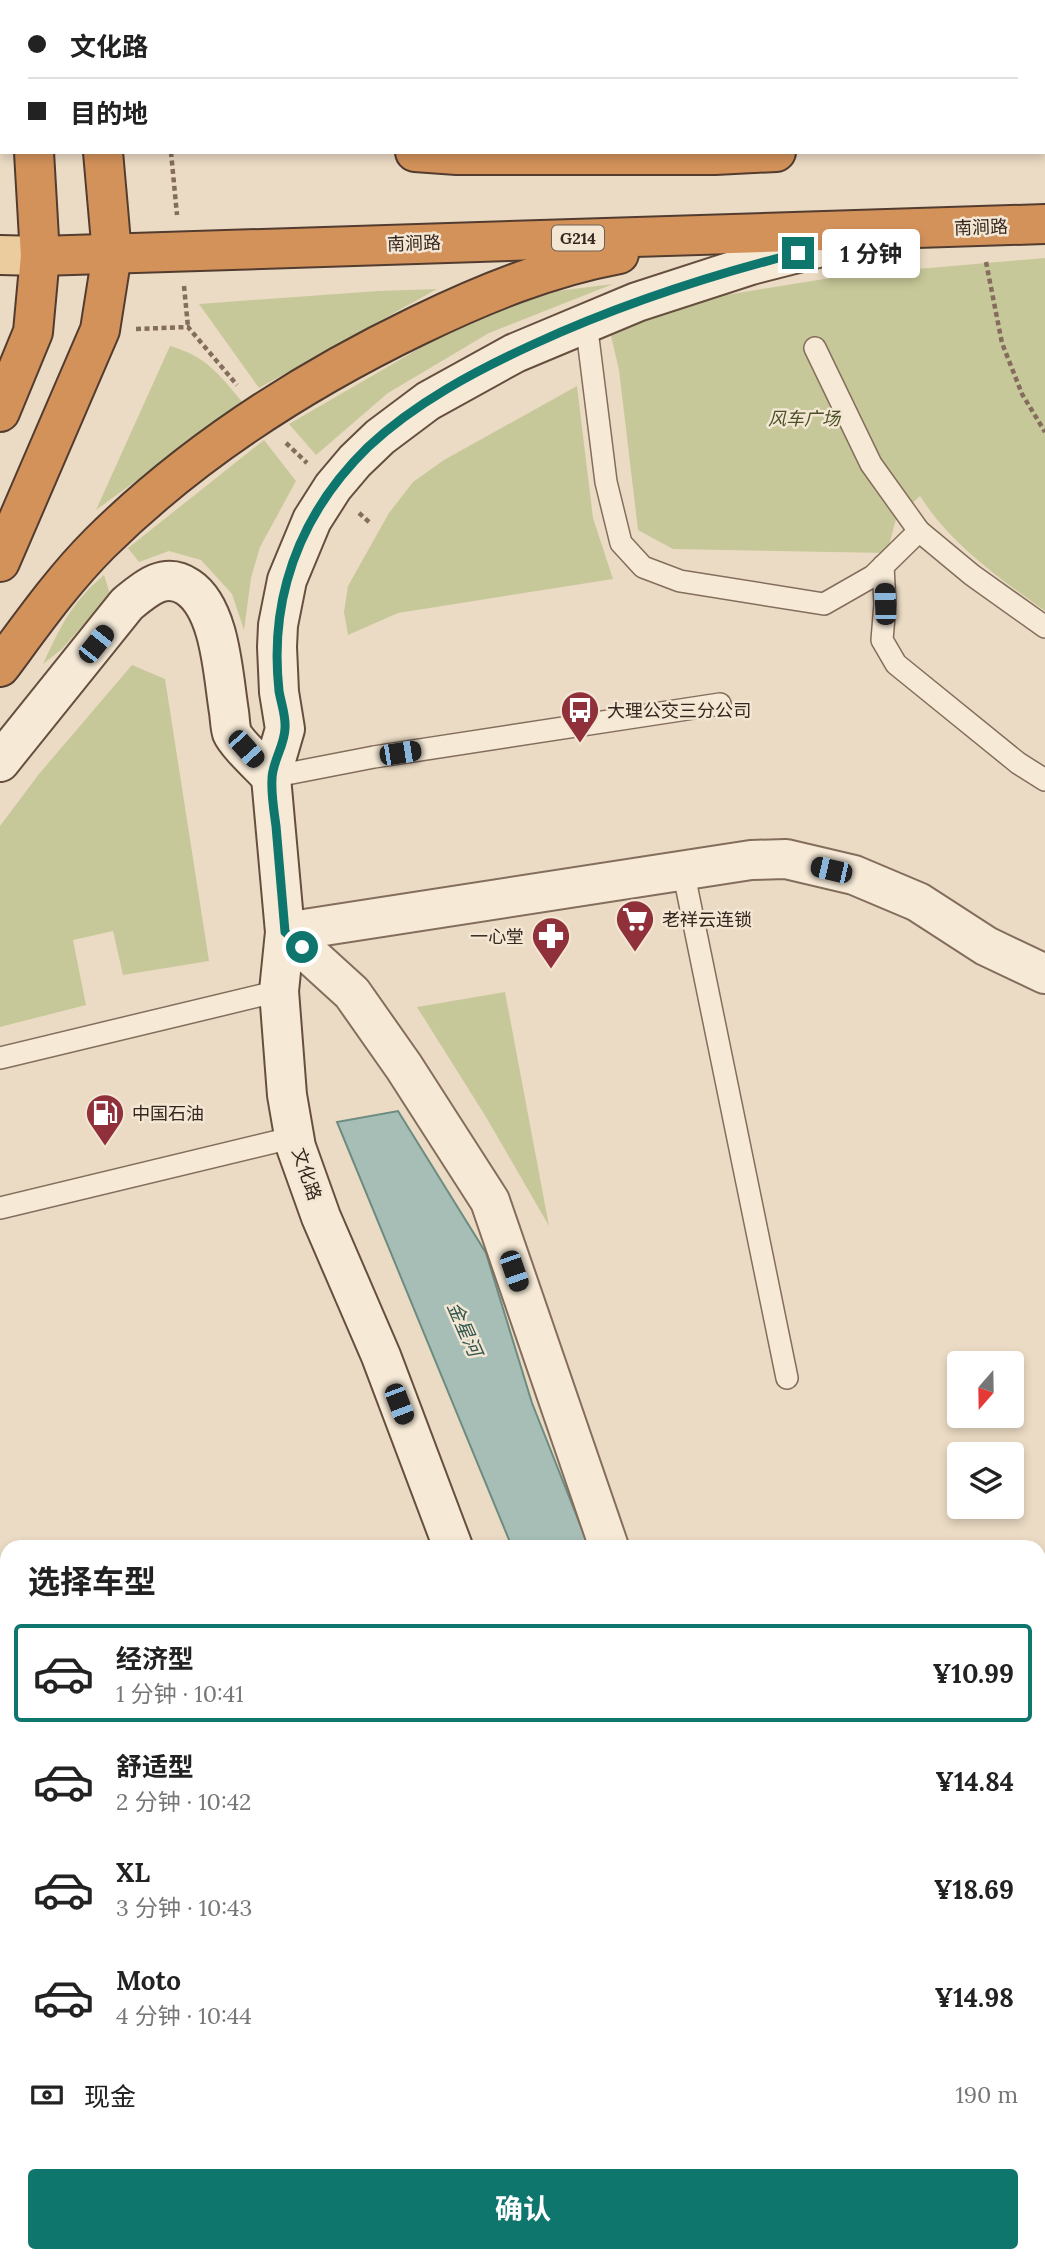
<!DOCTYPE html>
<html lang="zh">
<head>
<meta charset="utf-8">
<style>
  :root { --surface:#fff; --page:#f6f6f6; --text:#222; --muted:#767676; --line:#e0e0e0; --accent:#0f766e }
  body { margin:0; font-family:Lora,"Noto Sans SC",serif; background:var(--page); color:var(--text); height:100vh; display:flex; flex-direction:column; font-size:26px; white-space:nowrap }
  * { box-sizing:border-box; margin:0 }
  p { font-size:23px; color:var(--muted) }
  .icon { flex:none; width:38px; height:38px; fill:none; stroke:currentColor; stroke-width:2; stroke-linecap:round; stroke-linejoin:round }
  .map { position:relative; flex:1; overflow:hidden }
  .panel { position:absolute; left:0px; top:1540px; width:1046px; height:723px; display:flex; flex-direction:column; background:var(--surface); border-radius:21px 21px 0 0; box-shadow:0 4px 10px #0003 }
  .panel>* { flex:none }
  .hud { position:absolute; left:0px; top:0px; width:1046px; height:154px; box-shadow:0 4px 10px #0003; display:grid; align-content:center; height:154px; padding:0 28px; background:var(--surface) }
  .needle { width:46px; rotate:200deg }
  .tools { position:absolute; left:947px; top:1351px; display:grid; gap:14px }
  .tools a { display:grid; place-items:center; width:77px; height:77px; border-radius:7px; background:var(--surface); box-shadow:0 4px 10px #0003; font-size:35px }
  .end { position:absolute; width:32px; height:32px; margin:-16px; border:9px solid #0f766e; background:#fff; box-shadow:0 0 0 4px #fff }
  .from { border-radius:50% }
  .bubble { position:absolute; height:49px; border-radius:7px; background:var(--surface); box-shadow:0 4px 10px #0003; font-size:23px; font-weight:700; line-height:49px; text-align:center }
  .car { position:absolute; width:21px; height:42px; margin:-21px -10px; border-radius:9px; box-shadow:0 0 5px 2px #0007; background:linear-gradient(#222 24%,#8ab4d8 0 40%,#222 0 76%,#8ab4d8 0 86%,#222 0) }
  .hud b { display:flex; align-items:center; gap:24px; height:66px; font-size:26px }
  .hud b+b { border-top:2px solid var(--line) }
  .hud i { width:18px; height:18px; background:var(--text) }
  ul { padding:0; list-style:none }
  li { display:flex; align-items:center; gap:21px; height:98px; margin:0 14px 10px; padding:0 14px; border:4px solid transparent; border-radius:7px }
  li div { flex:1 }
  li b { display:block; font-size:26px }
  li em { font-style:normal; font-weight:700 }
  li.active { border-color:var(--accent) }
  li>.icon { width:63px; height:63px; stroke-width:1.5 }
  h2 { padding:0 28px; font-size:32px; line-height:84px }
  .pay { display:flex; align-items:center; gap:18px; height:77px; padding:0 28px; font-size:26px }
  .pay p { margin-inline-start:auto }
  .button { display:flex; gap:14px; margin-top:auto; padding:14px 28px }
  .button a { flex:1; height:80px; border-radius:7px; background:var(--accent); color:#fff; font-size:28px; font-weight:700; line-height:80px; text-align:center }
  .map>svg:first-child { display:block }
  .green { fill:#c7c899 }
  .water { fill:#a6beb5; stroke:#6d8c81; stroke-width:2 }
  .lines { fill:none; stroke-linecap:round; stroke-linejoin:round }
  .lane-casing { stroke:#846d5c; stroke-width:24 }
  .street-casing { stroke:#846d5c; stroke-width:42 }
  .secondary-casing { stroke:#664f3f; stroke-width:42 }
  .primary-casing { stroke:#523c30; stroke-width:42 }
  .highway-casing { stroke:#523c30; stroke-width:42 }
  .path { stroke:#846d5c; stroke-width:4.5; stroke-dasharray:5 3.5; stroke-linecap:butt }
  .lane { stroke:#f6ead7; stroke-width:21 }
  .street { stroke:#f6ead7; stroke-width:38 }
  .secondary { stroke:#f6ead7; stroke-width:38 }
  .primary { stroke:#ebcc9f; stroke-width:38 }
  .highway { stroke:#d4925b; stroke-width:38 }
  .route { stroke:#0f766e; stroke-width:9 }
  .labels { text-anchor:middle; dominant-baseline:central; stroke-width:5; stroke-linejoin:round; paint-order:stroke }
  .shield { fill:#f3e6d3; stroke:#6e6055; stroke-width:2 }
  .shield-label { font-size:16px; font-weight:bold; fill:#35271f }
  .street-label { font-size:18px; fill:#35271f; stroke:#f3e6d3 }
  .park-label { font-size:18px; font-style:italic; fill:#4a5027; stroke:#f3e6d3 }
  .poi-label { font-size:18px; fill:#35271f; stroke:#f3e6d3; text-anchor:start }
  .water-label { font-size:19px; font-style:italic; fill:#2f544e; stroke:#f3e6d3 }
</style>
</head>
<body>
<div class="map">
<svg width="1045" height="2262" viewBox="0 0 1045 2262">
  <rect width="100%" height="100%" fill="#ebdbc4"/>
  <g class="green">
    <path d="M1045,258V611C999,578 951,545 920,496L896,519L887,553L673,549L638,530L619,370L611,336L617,327L695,300L849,275Z"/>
    <path d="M613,284L489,333L388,393L316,455L289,424L446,333L533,294Z"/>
    <path d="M437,289L259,388L199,304L378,291Z"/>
    <path d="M170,346C206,356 220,375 243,403L96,510Z"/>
    <path d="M577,386L593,518L613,579L398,613L348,635L344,612L348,586L389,513L413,482L444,460Z"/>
    <path d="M264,440L296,481L260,547L251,578L244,630L232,594L201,560L169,551L139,562L128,548Z"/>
    <path d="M104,575L110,594L62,649L43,664C61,626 71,603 104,575Z"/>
    <path d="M132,665L165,679L209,961L123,975L113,931L73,940L86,1005L0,1027V826L39,774Z"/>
    <path d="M505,992L549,1226L486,1117L417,1007Z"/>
  </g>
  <path class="water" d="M398,1111L486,1253L532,1403L589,1547H512L337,1122Z"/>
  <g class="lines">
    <g class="lane-casing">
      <g id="lane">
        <path d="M586,322L606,482L621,543L643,567L680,581L824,604L873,576L919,531L972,575L1045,627"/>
        <path d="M815,348L871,464L919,531"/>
        <path d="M883,566L885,604L882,640L896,664L1018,763L1045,780"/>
        <path d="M271,777L374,757L720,704"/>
        <path d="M683,870L787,1378"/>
        <path d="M0,1058L279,991"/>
        <path d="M0,1208L295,1137"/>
        <path d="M0,1579H7"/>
      </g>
    </g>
    <g class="street-casing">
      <g id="street">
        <path d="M285,932L751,860L786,859L854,875L918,902L986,946L1045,974"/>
        <path d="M285,932L352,993L404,1067L490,1201L609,1547"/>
        <path d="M857,2256L859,2262"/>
      </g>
    </g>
    <g class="secondary-casing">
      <g id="secondary">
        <path d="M0,762L127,604C145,589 165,571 188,587C221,609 223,676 229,712C230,719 230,727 232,733C236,743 263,768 271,777"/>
        <path d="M453,1547L381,1356L321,1217L296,1147L287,1095L279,991L285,932L271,777L285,729L279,692L277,647L278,625L287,580L312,520L333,487L355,461L380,437L428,401L515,353L637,302L751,265L857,238"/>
        <path d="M708,2256L711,2262"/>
      </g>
    </g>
    <g class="primary-casing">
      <g id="primary">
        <path d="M0,103L2,104"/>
        <path d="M0,255L40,256"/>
      </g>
    </g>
    <g class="highway-casing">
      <g id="highway">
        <path d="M17,0L18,2"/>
        <path d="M90,0V2"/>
        <path d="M302,0L304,2"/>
        <path d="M415,152L457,155H715L776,152"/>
        <path d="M40,256L1045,224"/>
        <path d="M0,412L33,332L40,256L34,152"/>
        <path d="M0,562L100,330L112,254L103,152"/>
        <path d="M0,667C32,624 62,581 100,543C192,452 303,381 419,325C483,294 549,267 619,254"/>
      </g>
    </g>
    <g class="path">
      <path d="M175,2L177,0"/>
      <path d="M171,152L177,215"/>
      <path d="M986,262L1002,343L1022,394L1045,432"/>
      <path d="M184,286L188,327"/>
      <path d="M136,329L188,327L237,385"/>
      <path d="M286,443L307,463"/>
      <path d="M359,513L369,522"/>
    </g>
    <use href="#lane" class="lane"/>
    <use href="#street" class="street"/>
    <use href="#secondary" class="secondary"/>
    <use href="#primary" class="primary"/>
    <use href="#highway" class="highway"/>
  </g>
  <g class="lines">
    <path class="route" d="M302,947L285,932C282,897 279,861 276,826C274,811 271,794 272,779C272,762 285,745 285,728C286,716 281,703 279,691C275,654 277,617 287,581C301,530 330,484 368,447C415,403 475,371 534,344C619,305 707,276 798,253"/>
  </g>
  <defs>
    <g id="bus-pin" transform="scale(2.0125)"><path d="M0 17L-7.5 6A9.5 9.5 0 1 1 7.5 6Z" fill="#8f303b" stroke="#f3e6d3"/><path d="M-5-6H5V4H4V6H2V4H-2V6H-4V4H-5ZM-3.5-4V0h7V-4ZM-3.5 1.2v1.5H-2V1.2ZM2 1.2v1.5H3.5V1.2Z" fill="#fff"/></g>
    <g id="supermarket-pin" transform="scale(2.0125)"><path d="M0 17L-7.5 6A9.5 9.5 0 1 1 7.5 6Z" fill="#8f303b" stroke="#f3e6d3"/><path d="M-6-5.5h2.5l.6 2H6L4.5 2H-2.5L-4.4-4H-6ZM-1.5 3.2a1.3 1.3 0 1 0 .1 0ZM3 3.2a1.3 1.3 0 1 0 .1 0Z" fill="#fff"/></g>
    <g id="pharmacy-pin" transform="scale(2.0125)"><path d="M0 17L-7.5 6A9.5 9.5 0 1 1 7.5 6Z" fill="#8f303b" stroke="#f3e6d3"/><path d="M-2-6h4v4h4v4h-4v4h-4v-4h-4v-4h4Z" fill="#fff"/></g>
    <g id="fuel-pin" transform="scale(2.0125)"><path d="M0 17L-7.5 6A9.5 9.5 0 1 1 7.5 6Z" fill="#8f303b" stroke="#f3e6d3"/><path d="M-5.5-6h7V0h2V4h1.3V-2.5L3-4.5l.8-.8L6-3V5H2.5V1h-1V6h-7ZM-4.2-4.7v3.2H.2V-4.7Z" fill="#fff"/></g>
  </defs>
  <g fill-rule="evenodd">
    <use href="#bus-pin" x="580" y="710"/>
    <use href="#supermarket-pin" x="635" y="919"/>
    <use href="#pharmacy-pin" x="551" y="936"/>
    <use href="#fuel-pin" x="105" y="1113"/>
  </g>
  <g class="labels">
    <rect class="shield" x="552" y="225.5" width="52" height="25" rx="5"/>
    <g class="shield-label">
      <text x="578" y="238">G214</text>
    </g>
    <g class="street-label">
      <text transform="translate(981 227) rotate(-2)">南涧路</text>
      <text transform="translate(414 243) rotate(-2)">南涧路</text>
      <text transform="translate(307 1174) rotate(71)">文化路</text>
    </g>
    <g class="park-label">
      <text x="804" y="418">风车广场</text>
    </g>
    <g class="poi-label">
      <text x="607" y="710">大理公交三分公司</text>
      <text x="662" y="919">老祥云连锁</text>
      <text x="524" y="936" text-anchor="end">一心堂</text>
      <text x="132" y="1113">中国石油</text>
    </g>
    <g class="water-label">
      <text transform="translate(465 1329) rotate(66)">金星河</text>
    </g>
  </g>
</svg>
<div class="tools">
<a><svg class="needle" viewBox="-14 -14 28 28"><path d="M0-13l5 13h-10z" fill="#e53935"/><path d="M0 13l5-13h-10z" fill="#767676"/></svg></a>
<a><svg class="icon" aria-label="layers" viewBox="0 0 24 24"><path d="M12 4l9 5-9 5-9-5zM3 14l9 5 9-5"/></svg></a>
</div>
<i class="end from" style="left:302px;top:947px"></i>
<i class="end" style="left:798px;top:253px"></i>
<div class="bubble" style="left:822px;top:229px;width:98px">1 分钟</div>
<i class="car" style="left:885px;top:604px;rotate:358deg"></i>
<i class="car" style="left:96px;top:644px;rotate:39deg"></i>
<i class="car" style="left:246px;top:749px;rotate:138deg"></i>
<i class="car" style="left:400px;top:753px;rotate:81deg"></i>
<i class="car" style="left:831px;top:870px;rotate:283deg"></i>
<i class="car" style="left:514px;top:1271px;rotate:161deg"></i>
<i class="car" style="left:399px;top:1404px;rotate:159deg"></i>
<div class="hud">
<b><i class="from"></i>文化路</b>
<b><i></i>目的地</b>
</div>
<section class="panel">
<h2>选择车型</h2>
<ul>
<li class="active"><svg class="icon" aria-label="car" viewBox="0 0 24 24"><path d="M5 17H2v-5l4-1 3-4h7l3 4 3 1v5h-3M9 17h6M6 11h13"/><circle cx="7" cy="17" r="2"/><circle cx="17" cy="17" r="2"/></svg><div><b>经济型</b><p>1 分钟 · 10:41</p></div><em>¥10.99</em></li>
<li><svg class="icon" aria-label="car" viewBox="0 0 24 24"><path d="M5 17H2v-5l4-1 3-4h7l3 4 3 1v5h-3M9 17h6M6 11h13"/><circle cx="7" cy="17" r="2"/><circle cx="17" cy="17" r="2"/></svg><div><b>舒适型</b><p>2 分钟 · 10:42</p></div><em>¥14.84</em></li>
<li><svg class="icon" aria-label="car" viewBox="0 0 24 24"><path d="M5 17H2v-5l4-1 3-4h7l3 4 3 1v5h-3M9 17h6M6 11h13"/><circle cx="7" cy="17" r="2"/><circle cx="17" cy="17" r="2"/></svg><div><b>XL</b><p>3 分钟 · 10:43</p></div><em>¥18.69</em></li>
<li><svg class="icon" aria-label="car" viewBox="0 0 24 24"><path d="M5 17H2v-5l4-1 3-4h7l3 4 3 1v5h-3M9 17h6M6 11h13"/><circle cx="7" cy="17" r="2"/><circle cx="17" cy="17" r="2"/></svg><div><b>Moto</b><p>4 分钟 · 10:44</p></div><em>¥14.98</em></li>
</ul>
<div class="pay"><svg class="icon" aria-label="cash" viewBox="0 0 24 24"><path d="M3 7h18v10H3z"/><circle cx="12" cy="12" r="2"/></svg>现金<p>190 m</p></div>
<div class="button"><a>确认</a></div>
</section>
</div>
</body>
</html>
